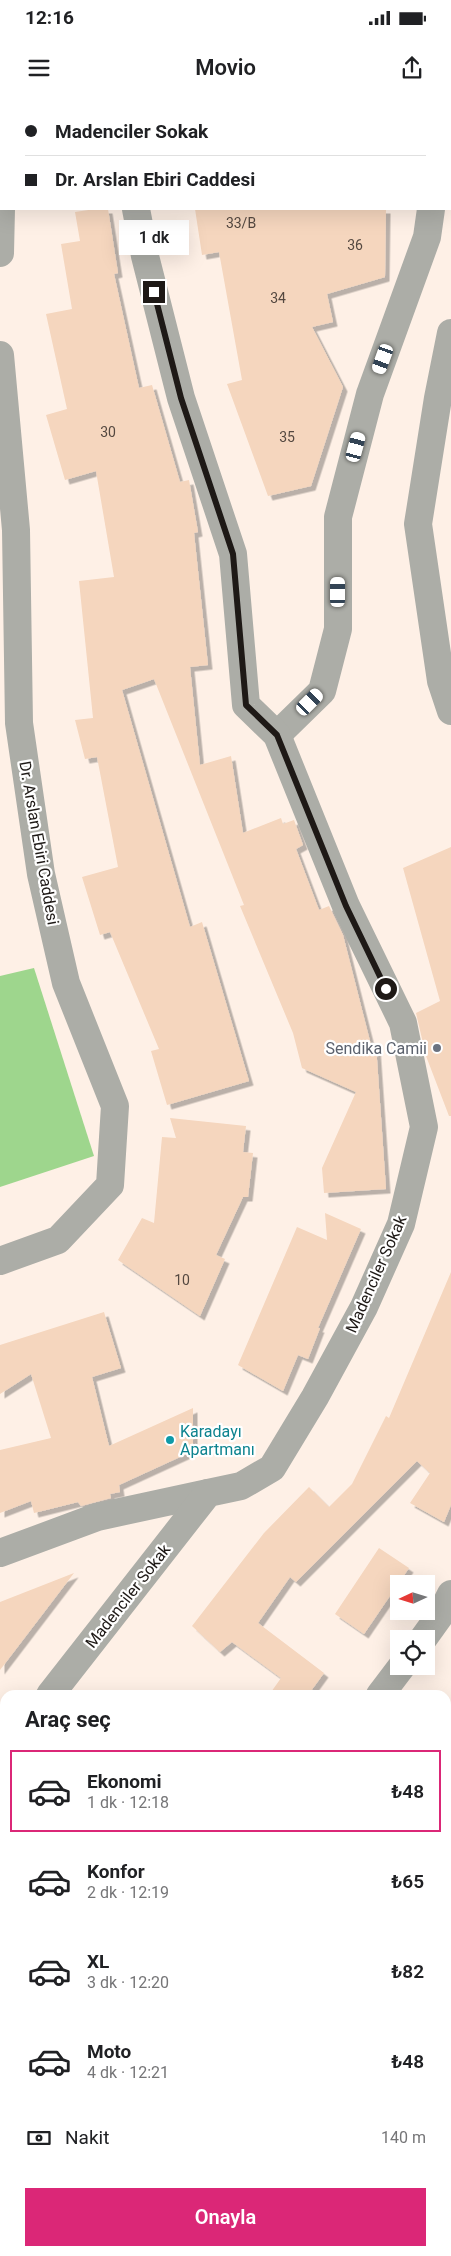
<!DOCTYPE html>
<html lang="tr">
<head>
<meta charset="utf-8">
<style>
  :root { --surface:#fff; --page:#f6f6f6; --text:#202124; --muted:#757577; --line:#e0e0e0; --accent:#db2777 }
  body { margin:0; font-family:Roboto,sans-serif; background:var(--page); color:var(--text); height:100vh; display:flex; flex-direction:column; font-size:19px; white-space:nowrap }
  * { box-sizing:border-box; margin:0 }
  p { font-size:16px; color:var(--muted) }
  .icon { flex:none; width:28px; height:28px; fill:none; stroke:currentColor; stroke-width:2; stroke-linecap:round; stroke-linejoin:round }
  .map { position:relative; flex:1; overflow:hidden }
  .sheet { position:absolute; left:0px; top:1590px; width:451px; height:566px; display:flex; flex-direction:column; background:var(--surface); border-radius:15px 15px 0 0; box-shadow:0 5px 20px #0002 }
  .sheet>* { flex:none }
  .top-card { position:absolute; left:0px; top:0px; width:451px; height:110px; box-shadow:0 5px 20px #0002; display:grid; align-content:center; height:110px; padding:0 25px; background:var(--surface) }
  .needle { width:32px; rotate:266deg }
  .fabs { position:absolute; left:390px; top:1475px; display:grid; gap:10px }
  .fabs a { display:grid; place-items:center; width:45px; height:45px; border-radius:0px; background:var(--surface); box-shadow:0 5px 20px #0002; font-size:25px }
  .end { position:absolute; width:22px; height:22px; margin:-11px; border:6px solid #1e1916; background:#fff; box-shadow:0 0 0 2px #fff }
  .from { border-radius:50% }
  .bubble { position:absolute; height:35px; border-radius:0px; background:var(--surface); box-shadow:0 5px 20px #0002; font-size:16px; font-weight:600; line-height:35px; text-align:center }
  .car { position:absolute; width:15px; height:30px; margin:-15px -8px; border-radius:6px; box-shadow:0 0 4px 1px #0007; background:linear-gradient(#fff 24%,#345 0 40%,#fff 0 76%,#345 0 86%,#fff 0) }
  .top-card b { display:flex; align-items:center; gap:18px; height:48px; font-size:19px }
  .top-card b+b { border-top:1px solid var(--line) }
  .top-card i { width:12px; height:12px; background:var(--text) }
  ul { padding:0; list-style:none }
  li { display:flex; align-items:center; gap:15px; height:82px; margin:0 10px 8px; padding:0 15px; border:2px solid transparent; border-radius:0px }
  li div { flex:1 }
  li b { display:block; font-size:19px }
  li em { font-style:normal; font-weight:600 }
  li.selected { border-color:var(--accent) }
  li>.icon { width:45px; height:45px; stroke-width:1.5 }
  h2 { padding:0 25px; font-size:22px; line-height:60px }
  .pay { display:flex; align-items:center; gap:12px; height:55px; padding:0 25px; font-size:19px }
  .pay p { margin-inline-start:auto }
  .action { display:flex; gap:10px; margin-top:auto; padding:10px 25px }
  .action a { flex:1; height:58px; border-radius:0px; background:var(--accent); color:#fff; font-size:20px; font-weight:600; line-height:58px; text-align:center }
  .status { display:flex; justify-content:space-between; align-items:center; height:35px; padding:0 25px; background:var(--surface); direction:ltr }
  .status svg { height:14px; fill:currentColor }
  header { display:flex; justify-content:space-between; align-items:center; height:65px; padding:0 25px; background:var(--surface); font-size:22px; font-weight:600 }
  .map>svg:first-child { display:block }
  .green { fill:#9ed68d }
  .building { fill:#f5d6be; filter:url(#shadow) }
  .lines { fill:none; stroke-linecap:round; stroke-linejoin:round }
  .minor { stroke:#acada7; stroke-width:28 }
  .tertiary { stroke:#acada7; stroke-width:28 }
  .route { stroke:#1e1916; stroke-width:6 }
  .worship-dot { fill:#6b7280; stroke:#fff; stroke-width:2 }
  .culture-dot { fill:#0f9aa8; stroke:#fff; stroke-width:2 }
  .labels { text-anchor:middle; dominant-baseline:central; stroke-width:4.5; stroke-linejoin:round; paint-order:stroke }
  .number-label { font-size:14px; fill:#544840 }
  .street-label { font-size:16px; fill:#1e1916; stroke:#fff }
  .worship-label { font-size:16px; fill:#5b616d; stroke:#fff; text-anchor:end }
  .culture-label { font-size:16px; fill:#0d838f; stroke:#fff; text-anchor:start }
</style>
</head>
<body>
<div class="status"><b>12:16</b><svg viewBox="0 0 49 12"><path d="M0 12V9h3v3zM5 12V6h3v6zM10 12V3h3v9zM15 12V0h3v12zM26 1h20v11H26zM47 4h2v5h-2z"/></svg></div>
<header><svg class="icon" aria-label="menu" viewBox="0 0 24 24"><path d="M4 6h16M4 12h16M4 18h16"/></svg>Movio<svg class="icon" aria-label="share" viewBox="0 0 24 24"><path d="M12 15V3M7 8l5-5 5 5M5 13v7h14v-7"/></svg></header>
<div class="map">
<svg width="451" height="2156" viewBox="0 0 451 2156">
  <defs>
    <filter id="shadow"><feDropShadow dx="4.5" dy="4.5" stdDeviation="0" flood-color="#0004"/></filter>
  </defs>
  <rect width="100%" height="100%" fill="#fef0e6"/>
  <path class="green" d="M34,868L94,1056L0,1087V876Z"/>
  <g class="building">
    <path d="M95,109H108L118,173L114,174L139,288L152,285L180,382L189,380L198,432L194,433L208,565L190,567L200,665L231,656L243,733L281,718L283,724L294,720L303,745L296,749L319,810L329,806L343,835L373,953L376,945L386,1089L324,1093L322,1068L356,992L302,968L293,933L240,806L244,805L154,579L122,590L190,827L202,822L249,981L167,1005L151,951L159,949L110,832L100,835L82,777L118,767L97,657L85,659L75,620L93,618L79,481L114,477L96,371L65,380L46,315L67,309L46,214L72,209L61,144L80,141L75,112Z"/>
    <path d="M195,109H386L385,177L327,194L333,222L312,227L343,287L311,386L268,396L227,284L242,280L219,152L202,155Z"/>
    <path d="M451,747V1016H449L426,956L416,913L440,901L403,768Z"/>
    <path d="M170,1018L246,1026L243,1052L253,1053L248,1097H243L216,1155L225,1159L200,1216L118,1160L142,1118L154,1123L162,1037L176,1038Z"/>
    <path d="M325,1113L361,1129L318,1228H320L308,1259L298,1255L283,1291L238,1265L297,1127L327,1140Z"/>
    <path d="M451,1172V1405L444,1422L410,1403L430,1373L417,1361L296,1482L290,1477L258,1523L324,1573L308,1595H269L281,1578L232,1542L220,1552L192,1526L264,1433L309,1387L329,1407L352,1384L386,1316L389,1318Z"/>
    <path d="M104,1212L121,1268L92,1277L109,1346L193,1308V1351L119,1385L120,1392L110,1394L111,1398L81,1406L78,1402L34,1413L31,1401L0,1413V1350L51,1338L31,1274L0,1294V1245Z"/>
    <path d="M379,1448L409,1468L364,1534L335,1514Z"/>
    <path d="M74,1473L0,1570V1502Z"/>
  </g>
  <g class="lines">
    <g class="minor">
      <path d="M83,0L84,1"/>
      <path d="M38,1V0"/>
      <path d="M448,1V0"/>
      <path d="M0,153L1,109"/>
      <path d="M0,255L16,430L19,623L41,774L66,883L115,1006L110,1085L58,1140L0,1161"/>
      <path d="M277,635L322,591L338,529V417L370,294L427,137L431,109"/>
      <path d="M0,1453L97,1417L208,1393"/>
      <path d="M50,1595L208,1393L241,1386L272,1368L315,1297L364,1207L401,1124L424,1027L403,923L346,806L277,635L246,605L233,454L181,298L145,156L136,109"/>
      <path d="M0,1855L5,1780"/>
      <path d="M446,2041L451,2036"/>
      <path d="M365,2156L368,2151"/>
    </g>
    <g class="tertiary">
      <path d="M451,233L438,298L418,424L441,581L451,611"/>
      <path d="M423,1539L441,1514L451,1494"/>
      <path d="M380,1595L402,1566"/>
      <path d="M102,2156L104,2151"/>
    </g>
  </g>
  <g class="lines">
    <path class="route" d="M154,192L181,298L233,454L246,605L277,635L346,806L386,889"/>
  </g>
  <circle class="worship-dot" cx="437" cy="948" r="5"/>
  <circle class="culture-dot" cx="170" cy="1340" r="5"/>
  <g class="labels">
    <g class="number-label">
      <text x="241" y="123">33/B</text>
      <text x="355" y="145">36</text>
      <text x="278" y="198">34</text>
      <text x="108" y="332">30</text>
      <text x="287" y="337">35</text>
      <text x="182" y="1180">10</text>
    </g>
    <g class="street-label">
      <text transform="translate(39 743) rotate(80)">Dr. Arslan Ebiri Caddesi</text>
      <text transform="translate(376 1174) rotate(-66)">Madenciler Sokak</text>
      <text transform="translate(128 1496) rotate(-52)">Madenciler Sokak</text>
    </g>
    <g class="worship-label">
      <text x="427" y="948">Sendika Camii</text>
    </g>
    <g class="culture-label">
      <text x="180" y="1331">Karadayı<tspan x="180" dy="18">Apartmanı</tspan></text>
    </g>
  </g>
</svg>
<div class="fabs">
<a><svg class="needle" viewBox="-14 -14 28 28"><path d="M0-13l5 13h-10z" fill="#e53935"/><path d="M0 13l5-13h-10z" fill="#757577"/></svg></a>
<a><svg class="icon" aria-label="locate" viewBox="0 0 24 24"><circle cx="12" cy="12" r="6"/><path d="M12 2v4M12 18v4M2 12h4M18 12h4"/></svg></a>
</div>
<i class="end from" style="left:386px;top:889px"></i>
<i class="end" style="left:154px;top:192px"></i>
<div class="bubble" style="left:119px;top:120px;width:70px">1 dk</div>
<i class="car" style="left:383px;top:259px;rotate:200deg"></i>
<i class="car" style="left:356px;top:347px;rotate:15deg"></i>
<i class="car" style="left:338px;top:492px;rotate:0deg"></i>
<i class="car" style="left:310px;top:602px;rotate:45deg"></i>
<div class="top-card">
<b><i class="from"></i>Madenciler Sokak</b>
<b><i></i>Dr. Arslan Ebiri Caddesi</b>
</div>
<section class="sheet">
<h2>Araç seç</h2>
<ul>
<li class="selected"><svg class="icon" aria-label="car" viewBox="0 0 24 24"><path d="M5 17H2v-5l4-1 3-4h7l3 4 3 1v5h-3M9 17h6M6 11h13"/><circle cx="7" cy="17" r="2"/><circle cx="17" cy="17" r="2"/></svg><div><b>Ekonomi</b><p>1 dk · 12:18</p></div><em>₺48</em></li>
<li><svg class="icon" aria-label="car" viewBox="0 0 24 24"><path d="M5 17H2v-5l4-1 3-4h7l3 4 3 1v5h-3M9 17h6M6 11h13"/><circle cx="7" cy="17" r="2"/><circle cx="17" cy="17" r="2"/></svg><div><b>Konfor</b><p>2 dk · 12:19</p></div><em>₺65</em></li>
<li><svg class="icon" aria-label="car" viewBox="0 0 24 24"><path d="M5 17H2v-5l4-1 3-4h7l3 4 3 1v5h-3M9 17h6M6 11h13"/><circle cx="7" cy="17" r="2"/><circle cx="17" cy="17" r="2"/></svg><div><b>XL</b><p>3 dk · 12:20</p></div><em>₺82</em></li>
<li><svg class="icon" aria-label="car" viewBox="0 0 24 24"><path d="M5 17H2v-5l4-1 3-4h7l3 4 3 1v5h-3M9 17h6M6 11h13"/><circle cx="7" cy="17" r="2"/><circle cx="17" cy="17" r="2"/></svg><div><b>Moto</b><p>4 dk · 12:21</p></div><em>₺48</em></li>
</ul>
<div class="pay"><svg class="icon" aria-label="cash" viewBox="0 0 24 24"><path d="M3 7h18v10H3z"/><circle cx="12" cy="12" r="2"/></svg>Nakit<p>140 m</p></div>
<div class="action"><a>Onayla</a></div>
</section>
</div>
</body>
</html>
